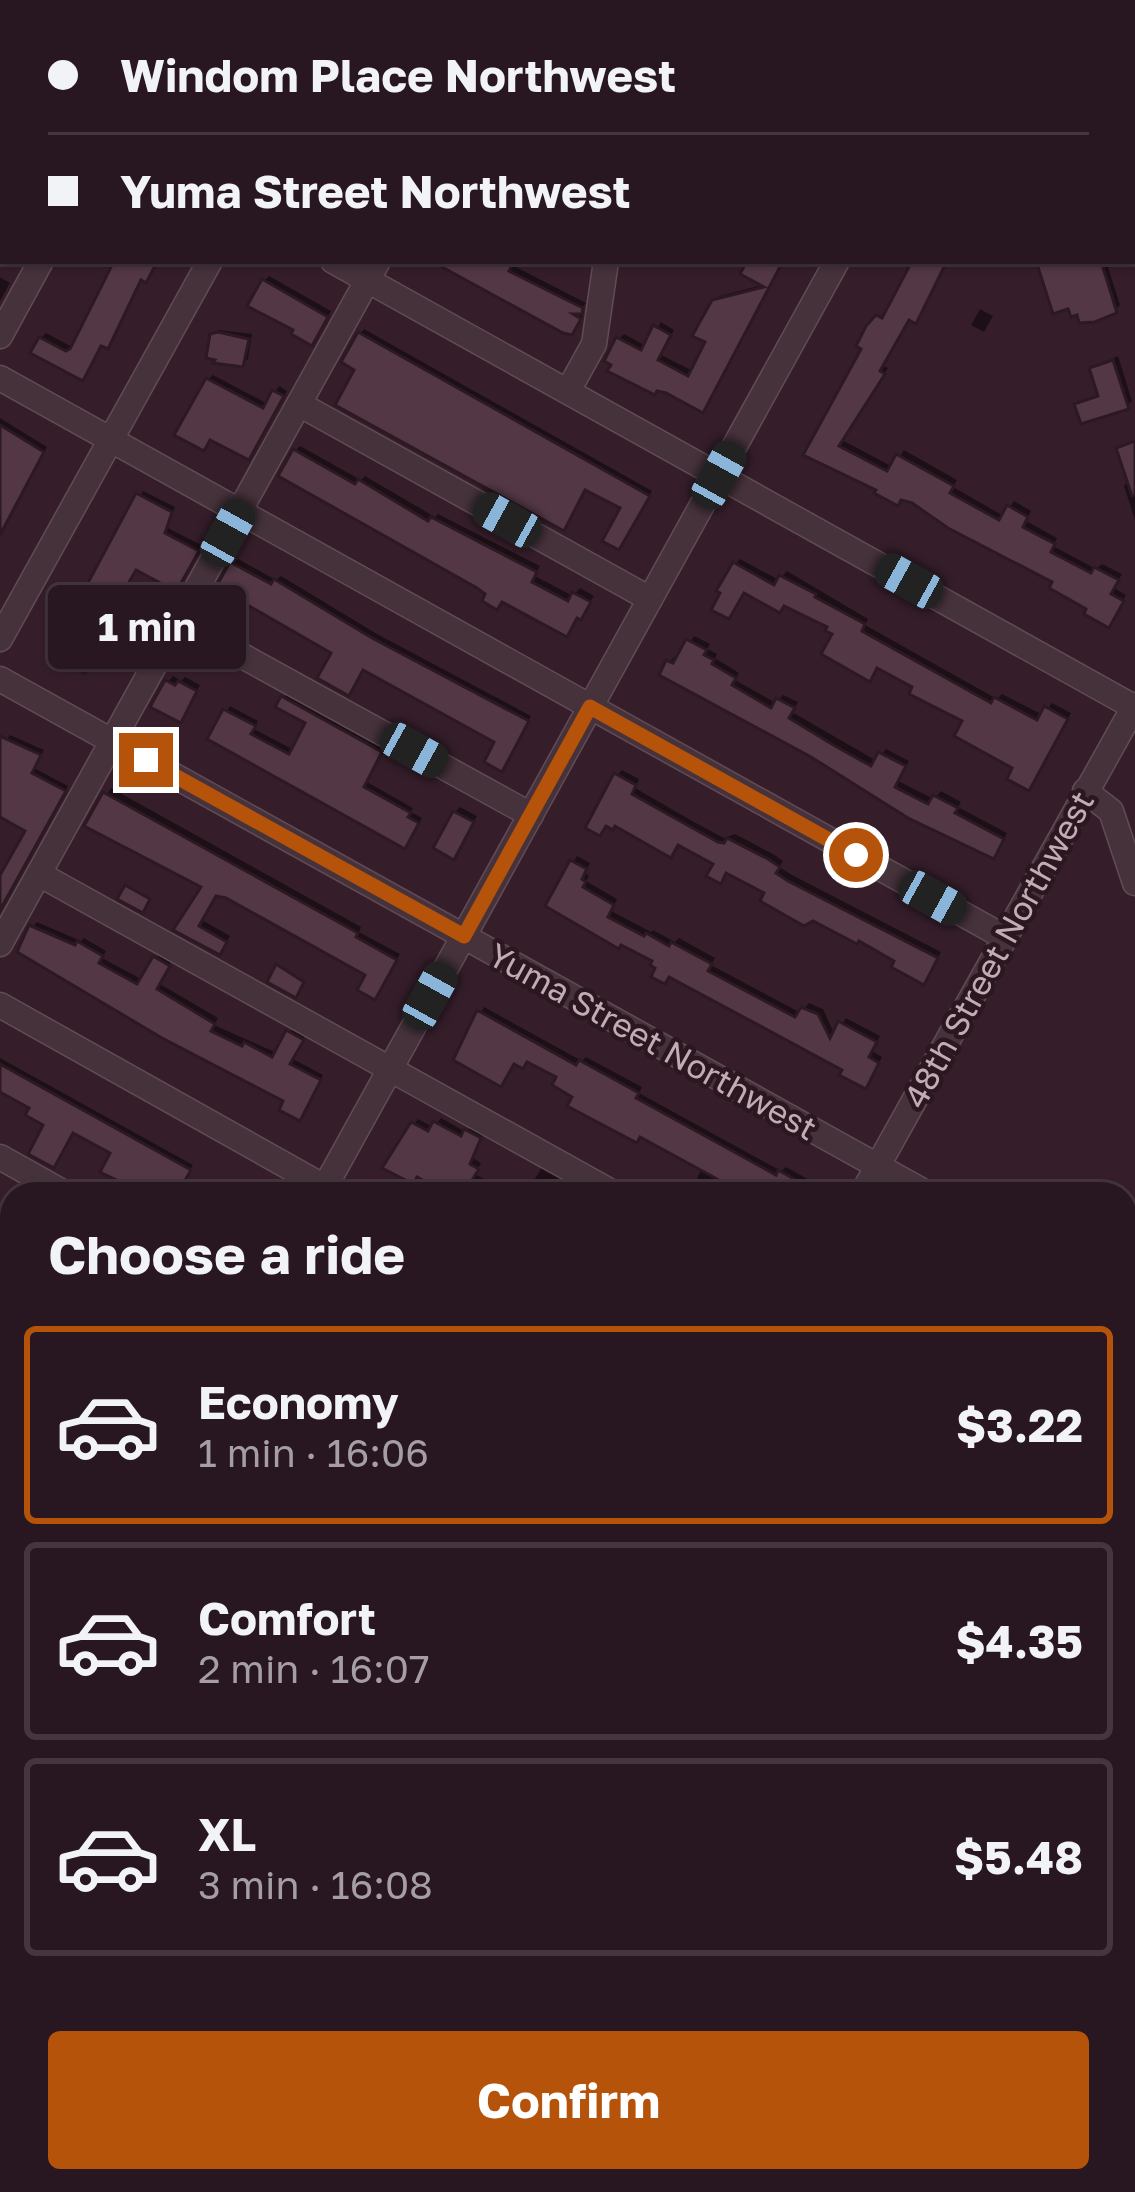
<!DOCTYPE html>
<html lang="en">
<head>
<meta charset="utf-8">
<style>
  :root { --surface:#281620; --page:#34232d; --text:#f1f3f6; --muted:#a59fa5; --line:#44353e; --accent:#b45309 }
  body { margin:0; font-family:"Golos Text",sans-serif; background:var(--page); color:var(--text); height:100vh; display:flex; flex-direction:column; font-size:45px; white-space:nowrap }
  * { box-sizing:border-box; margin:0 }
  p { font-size:39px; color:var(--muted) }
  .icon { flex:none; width:66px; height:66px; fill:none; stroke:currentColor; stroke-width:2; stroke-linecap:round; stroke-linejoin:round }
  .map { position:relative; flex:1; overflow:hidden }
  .sheet { position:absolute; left:0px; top:1182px; width:1137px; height:1011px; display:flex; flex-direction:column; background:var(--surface); border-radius:36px 36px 0 0; box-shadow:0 3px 9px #0004,0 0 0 3px var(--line) }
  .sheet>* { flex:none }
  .banner { position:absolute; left:0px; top:0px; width:1137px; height:264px; box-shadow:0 3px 9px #0004,0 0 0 3px var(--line); display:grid; align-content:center; height:264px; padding:0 48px; background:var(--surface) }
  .end { position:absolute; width:54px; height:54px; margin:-27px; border:15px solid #b45309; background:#fff; box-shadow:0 0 0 6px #fff }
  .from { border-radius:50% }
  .bubble { position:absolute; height:84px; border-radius:12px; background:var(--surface); box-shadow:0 3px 9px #0004,0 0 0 3px var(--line); font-size:39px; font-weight:700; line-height:84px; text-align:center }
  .car { position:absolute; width:36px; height:72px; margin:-36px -18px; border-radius:15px; box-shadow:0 0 9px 3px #0007; background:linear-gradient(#222 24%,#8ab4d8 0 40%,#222 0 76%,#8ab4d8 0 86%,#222 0) }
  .banner b { display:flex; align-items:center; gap:42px; height:114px; font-size:45px }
  .banner b+b { border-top:3px solid var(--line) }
  .banner i { width:30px; height:30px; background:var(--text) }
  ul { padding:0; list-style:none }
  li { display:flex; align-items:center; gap:36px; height:198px; margin:0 24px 18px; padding:0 24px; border:6px solid var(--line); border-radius:12px }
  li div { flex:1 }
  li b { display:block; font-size:45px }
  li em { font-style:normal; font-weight:700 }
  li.selected { border-color:var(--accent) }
  li>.icon { width:108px; height:108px; stroke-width:1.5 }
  h2 { padding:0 48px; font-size:54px; line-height:144px }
  .action { display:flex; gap:24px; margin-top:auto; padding:24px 48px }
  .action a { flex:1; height:138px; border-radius:12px; background:var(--accent); color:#fff; font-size:48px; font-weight:700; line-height:138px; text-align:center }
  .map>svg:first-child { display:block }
  .shadow { fill:#0007 }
  .building { fill:#533745; stroke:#2c1922; stroke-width:3 }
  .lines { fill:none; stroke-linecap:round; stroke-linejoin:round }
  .minor-casing { stroke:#614c56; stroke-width:27 }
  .major-casing { stroke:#4f3b44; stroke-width:36 }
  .minor { stroke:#46323b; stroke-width:24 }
  .major { stroke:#664f5a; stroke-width:33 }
  .route { stroke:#b45309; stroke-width:15 }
  .labels { text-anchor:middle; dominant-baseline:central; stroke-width:9; stroke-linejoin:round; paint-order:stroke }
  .street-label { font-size:33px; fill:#c3abb6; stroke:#2a1720 }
</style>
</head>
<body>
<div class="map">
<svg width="1135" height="2192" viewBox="0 0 1135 2192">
  <rect width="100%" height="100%" fill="#351e2a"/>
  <g class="shadow">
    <path d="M0,0H29L34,3H3V23Z"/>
    <path d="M112,0H157L156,3Z"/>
    <path d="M551,0H640L646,3H557Z"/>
    <path d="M866,0H931L865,3Z"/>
    <path d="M0,121L3,122L0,189Z"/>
    <path d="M106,261H157L150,274L142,278L113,341L108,346L102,343L87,372L41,338L46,333L74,348L114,268Z"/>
    <path d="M440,261H514L512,265L586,303L580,311L584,313L577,327Z"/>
    <path d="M751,261H783L703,409L619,339L624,334L646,346L661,322L674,330L661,355L693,371L709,341L714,302L720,296L766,284Z"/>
    <path d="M914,261H948L920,315L910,317L883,366L888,368L842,440L893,467L904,450L957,480L953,487L1004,516L1014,501L1031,511L1026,521L1057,538L1053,546L1096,569L1102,564L1122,574L1114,588L1126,595L1113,619L1090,608L1056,580L903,498L807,453L879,317L887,313Z"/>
    <path d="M1039,261H1106L1120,305L1115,311Z"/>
    <path d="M269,276L331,311L317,337L264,281Z"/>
    <path d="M0,277L10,283L0,301Z"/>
    <path d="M980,309L993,316L984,332L971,325Z"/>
    <path d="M364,329L652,491L623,542L624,507L587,488L568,523L358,368L360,334Z"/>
    <path d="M219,330L252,334L248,359L242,364L213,335Z"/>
    <path d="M1118,356L1132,401L1127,406L1078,405L1100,394L1092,368Z"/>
    <path d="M213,375L268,404L279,386L287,391L253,452L208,379Z"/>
    <path d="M0,418L47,447L0,531Z"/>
    <path d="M1135,440V520L1124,486L1130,479L1119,448Z"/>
    <path d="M300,446L361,480L365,476L435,517L438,514L540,566L535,576L573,596L580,588L594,596L572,628L489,593L295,451Z"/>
    <path d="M143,491L175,507L168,528L201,545L153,633L170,585L137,567L96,640L101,643L89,666L63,655Z"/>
    <path d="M238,559L276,580L281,576L377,634L531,716L506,763L498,740L335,652L233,564Z"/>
    <path d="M740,559L779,580L787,571L868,619L865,625L997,699L1002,694L1043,715L1052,703L1071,713L1033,782L966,720L916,686L879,666L869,678L831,626L735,564Z"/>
    <path d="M694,636L710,644L707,649L717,654L715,658L739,673L735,680L776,703L783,695L798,702L792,712L877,761L886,749L909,761L898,781L934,799L941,791L961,802L958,807L1007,833L998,850L669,662L674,657L679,659Z"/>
    <path d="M173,676L181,681L185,677L200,685L185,714L168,682Z"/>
    <path d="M288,693L385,747L367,782L413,808L411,812L422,818L409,841L211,737L230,706L258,721L254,729L292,749L309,721L283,698Z"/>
    <path d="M10,735L44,750L34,768L68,786L0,911V875L29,830L0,814V750Z"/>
    <path d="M622,770L639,779L635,788L694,822L724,838L735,834L773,854L783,861L779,867L794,876L941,952L929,976L728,870L720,880L717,862L680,842L671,854L617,775Z"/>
    <path d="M111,788L361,927L359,932L400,954L379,991L369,974L217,893L202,920L230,936L224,947L178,929L205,886L88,825Z"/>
    <path d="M460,807L477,816L458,851L455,812Z"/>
    <path d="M577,856L590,863L585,873L589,876L586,881L617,899L611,911L651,932L653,930L675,942L679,938L715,958L711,965L801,1013L809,1003L823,1009L835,1035L846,1018L880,1036L872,1051L882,1057L870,1080L549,904Z"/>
    <path d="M37,922L81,941L84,938L106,951L102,958L143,980L160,953L172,960L160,984L218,1018L214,1025L277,1053L294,1027L306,1034L293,1059L323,1075L304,1113L32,927Z"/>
    <path d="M484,1007L582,1061L586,1057L642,1087L639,1093L781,1171L786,1167L811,1181L808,1185L817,1190L815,1194H725L697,1178L702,1168L576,1095L560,1076L529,1059H457Z"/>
    <path d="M0,1058L193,1165L182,1184L150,1194H120L126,1182L114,1152L74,1130L48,1124L33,1106L0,1088Z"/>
    <path d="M441,1118L466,1132L472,1126L484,1133L473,1158L481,1163L475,1174L511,1194H454L414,1124L418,1119L433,1127Z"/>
    <path d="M543,1166L562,1176L551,1194H525Z"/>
    <path d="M25,1183L45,1194H17Z"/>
    <path d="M226,1184L244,1194H218Z"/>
    <path d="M0,1203L9,1208L12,1203V1264L0,1258Z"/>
    <path d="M1125,1374L1135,1377V1417L1125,1411Z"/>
    <path d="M0,1392L12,1401L0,1423Z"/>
    <path d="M0,1442L8,1446L0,1461Z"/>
    <path d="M1125,1520L1135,1525V1568L1125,1563Z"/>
    <path d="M0,1568L12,1574V1638L7,1644L0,1641Z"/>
    <path d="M1135,1682V1711L1125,1705Z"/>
    <path d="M1132,1842L1135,1844V1904L1125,1899V1850Z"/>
    <path d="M12,1854V1890L0,1883V1873Z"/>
    <path d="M12,1894V1998L0,1991V1917Z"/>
    <path d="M12,2098V2160L0,2154V2113Z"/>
    <path d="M53,2181H129L130,2192H73Z"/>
    <path d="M381,2181H463L457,2192H375Z"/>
    <path d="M691,2181H711L703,2191Z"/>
    <path d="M714,2181H785L805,2192H734Z"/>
    <path d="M983,2181H1032L1025,2192H1003Z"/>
  </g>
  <g class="building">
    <path d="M114,261H145L155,266L146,283L141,280L108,349L101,346L83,381L30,353L39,337L66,351L70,349Z"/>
    <path d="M431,261H514L509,271L583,308L582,314H573L581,319L572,335L563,333Z"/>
    <path d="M747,261H783L703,413L666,393L657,391L655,395L607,371L611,365L604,361L616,337L641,350L653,325L671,335L658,360L688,376L705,342L692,336L712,300L764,287L740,274Z"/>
    <path d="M912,261H947L916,324L909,320L880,371L885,374L839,446L887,471L896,454L954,486L950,493L999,520L1007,505L1028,517L1023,527L1055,544L1051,552L1091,573L1094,567L1119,580L1111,594L1124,601L1109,628L1084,614L1086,609L1049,588L1052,582L948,528L912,503L901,500L898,506L874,493L876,490L803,455L861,349L856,346L866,326L876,315L882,318Z"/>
    <path d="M1036,261H1101L1117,313L1095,322L1079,323L1077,315L1071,317L1068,309L1053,314Z"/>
    <path d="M262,279L328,317L312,346L291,334L293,330L247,306Z"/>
    <path d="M218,332L249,339L243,367L213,363L215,360L206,358L210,334Z"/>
    <path d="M358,332L650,496L619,550L602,541L620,508L585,490L564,531L335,405L354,370L341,362Z"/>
    <path d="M1113,360L1129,409L1081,424L1074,404L1098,396L1089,368Z"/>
    <path d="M206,378L263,408L272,390L284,396L249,460L210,440L204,451L174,435Z"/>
    <path d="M0,425L44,452L0,535Z"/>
    <path d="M1135,441V495L1132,496L1116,448Z"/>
    <path d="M293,449L355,484L358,479L428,521L431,517L537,572L532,582L568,601L572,592L591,602L581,620L577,618L567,637L502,602L497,610L482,601L485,594L477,588L278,476Z"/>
    <path d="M136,493L172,512L165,533L199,551L148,642L139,637L166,586L136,570L93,645L99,648L85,674L51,652Z"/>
    <path d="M230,562L271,584L274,579L372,638L529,721L502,772L484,762L494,742L363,670L349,696L317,678L331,653L216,587Z"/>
    <path d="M733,562L774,585L779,575L816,594L815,597L865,624L862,631L991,703L994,697L1037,720L1044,706L1068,719L1029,791L1007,779L1012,768L954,736L962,721L909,694L912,687L877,668L870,682L821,654L832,634L825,631L827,627L784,606L780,613L744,593L729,619L711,610L720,593L716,591Z"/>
    <path d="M686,639L707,650L704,655L714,660L712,664L736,678L732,685L771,708L776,698L795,708L789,718L835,746L871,766L878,752L906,766L895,787L928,804L933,795L958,808L955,813L1004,839L994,859L908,818L811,757L659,675L666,660L673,663Z"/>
    <path d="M165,680L175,685L178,681L197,691L181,723L150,707Z"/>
    <path d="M281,696L382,752L364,787L411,813L408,817L419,823L405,849L207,739L223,709L256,726L251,734L289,754L305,723L275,707Z"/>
    <path d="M0,736L41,755L32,773L66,791L0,910V875L25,831L0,817Z"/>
    <path d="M614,773L636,785L632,794L689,826L718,842L724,843L727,838L768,859L780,867L776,873L788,881L938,958L924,985L891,967L894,961L859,941L857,944L813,921L804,926L760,901L764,893L726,873L721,884L706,876L713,864L678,845L671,858L615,826L613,830L606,826L600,836L585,828Z"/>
    <path d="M103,792L358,933L356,937L397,960L375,1000L357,990L365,975L226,898L216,896L199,926L227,942L220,955L173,930L201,887L84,826Z"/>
    <path d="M453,811L474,822L454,860L433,848Z"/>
    <path d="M570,860L587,869L582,879L586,882L583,887L614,905L608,917L644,936L646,933L669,946L671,942L712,964L708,971L795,1017L801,1007L818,1014L830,1038L838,1021L877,1042L869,1057L879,1063L866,1089L839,1075L842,1070L669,977L665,984L651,977L655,968L650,965L652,961L621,945L619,949L545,906Z"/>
    <path d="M125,885L150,899L143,913L117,899Z"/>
    <path d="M29,925L75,945L77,941L103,956L99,963L137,984L153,956L170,966L157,989L215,1024L211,1031L242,1046L244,1042L272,1057L286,1030L304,1040L290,1064L321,1080L300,1121L279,1110L283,1101L162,1038L17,952Z"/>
    <path d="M276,964L304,982L296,998L267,982Z"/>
    <path d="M477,1010L576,1065L579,1060L639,1093L636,1098L776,1175L778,1170L821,1194H711L719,1180L640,1137L637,1143L567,1106L572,1097L552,1085L556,1077L527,1062L523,1069L514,1064L501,1087L453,1060Z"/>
    <path d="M0,1064L191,1170L177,1194H116L122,1183L100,1172L110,1153L73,1133L54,1168L28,1154L43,1125L25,1115L29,1108L0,1092Z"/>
    <path d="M433,1121L461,1136L464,1129L481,1138L470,1164L479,1169L471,1182L495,1194H448L417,1177L413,1184L382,1168L411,1122L428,1131Z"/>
  </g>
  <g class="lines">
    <g class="minor-casing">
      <g id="minor">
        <path d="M168,0L173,3"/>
        <path d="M458,0L463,3"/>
        <path d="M725,0L731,3"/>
        <path d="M1037,0L1042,3"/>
        <path d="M352,3L354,0"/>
        <path d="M521,3L522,0"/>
        <path d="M980,3L982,0"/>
        <path d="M1134,54H1135"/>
        <path d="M0,76L3,78"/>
        <path d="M0,236L3,238"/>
        <path d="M333,261L1132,706"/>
        <path d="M0,336L41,261"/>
        <path d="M0,378L1004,937"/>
        <path d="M568,391L594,344L606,261"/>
        <path d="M299,404L650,599"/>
        <path d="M179,621L531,815"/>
        <path d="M0,639L210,261"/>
        <path d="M0,679L928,1194"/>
        <path d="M1085,791L1111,811L1135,883"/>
        <path d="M39,874L615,1194"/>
        <path d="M0,944L378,261"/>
        <path d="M0,1005L337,1194"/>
        <path d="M0,1157L66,1194"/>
        <path d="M321,1194L837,261"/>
        <path d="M862,1194L1135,705"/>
        <path d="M1125,1303L1135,1309"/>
        <path d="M0,1330L12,1337"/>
        <path d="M1125,1478L1135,1484"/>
        <path d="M0,1521L12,1528"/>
        <path d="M1125,1630L1135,1635"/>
        <path d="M0,1688L12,1694"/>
        <path d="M0,1773L12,1751"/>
        <path d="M1125,1794L1135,1775"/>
        <path d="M1125,1954L1135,1959"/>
        <path d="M0,2075L12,2053"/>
        <path d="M1125,2093L1135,2075"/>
        <path d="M241,2181L261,2192"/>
        <path d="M556,2181L576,2192"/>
        <path d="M886,2181L906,2192"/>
        <path d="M140,2192L146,2181"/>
        <path d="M309,2192L315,2181"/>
        <path d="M478,2192L484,2181"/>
        <path d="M1069,2192L1076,2181"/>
      </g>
    </g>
    <g class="major-casing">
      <g id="major">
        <path d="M1097,0V3"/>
        <path d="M1134,115L1135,118"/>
      </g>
    </g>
    <use href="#minor" class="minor"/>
    <use href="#major" class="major"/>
  </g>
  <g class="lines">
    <path class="route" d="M146,760L464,936L590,707L856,855"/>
  </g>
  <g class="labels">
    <g class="street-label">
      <text transform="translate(998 949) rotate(-61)">48th Street Northwest</text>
      <text transform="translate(653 1041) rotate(29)">Yuma Street Northwest</text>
    </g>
  </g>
</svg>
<i class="end from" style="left:856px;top:855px"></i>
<i class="end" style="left:146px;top:760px"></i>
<div class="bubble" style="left:48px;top:585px;width:198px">1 min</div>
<i class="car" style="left:719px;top:475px;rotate:29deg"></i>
<i class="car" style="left:507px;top:520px;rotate:299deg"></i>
<i class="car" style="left:228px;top:533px;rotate:29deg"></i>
<i class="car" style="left:909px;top:581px;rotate:299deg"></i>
<i class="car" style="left:414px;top:750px;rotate:119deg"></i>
<i class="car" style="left:933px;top:898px;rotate:119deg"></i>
<i class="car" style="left:430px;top:996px;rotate:29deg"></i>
<div class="banner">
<b><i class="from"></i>Windom Place Northwest</b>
<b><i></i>Yuma Street Northwest</b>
</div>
<section class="sheet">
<h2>Choose a ride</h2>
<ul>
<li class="selected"><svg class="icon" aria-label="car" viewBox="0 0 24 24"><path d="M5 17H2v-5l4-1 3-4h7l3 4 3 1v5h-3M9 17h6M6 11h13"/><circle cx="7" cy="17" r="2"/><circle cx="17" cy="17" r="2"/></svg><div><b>Economy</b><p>1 min · 16:06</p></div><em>$3.22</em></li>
<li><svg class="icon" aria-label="car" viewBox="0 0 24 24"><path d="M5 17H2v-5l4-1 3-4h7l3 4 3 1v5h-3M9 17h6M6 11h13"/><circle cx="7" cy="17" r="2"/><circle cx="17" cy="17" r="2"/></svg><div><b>Comfort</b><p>2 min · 16:07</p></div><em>$4.35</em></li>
<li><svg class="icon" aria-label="car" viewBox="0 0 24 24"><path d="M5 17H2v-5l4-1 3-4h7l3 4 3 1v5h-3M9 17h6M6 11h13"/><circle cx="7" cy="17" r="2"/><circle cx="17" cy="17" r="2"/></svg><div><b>XL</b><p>3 min · 16:08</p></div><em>$5.48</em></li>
</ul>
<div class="action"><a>Confirm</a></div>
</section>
</div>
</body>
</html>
